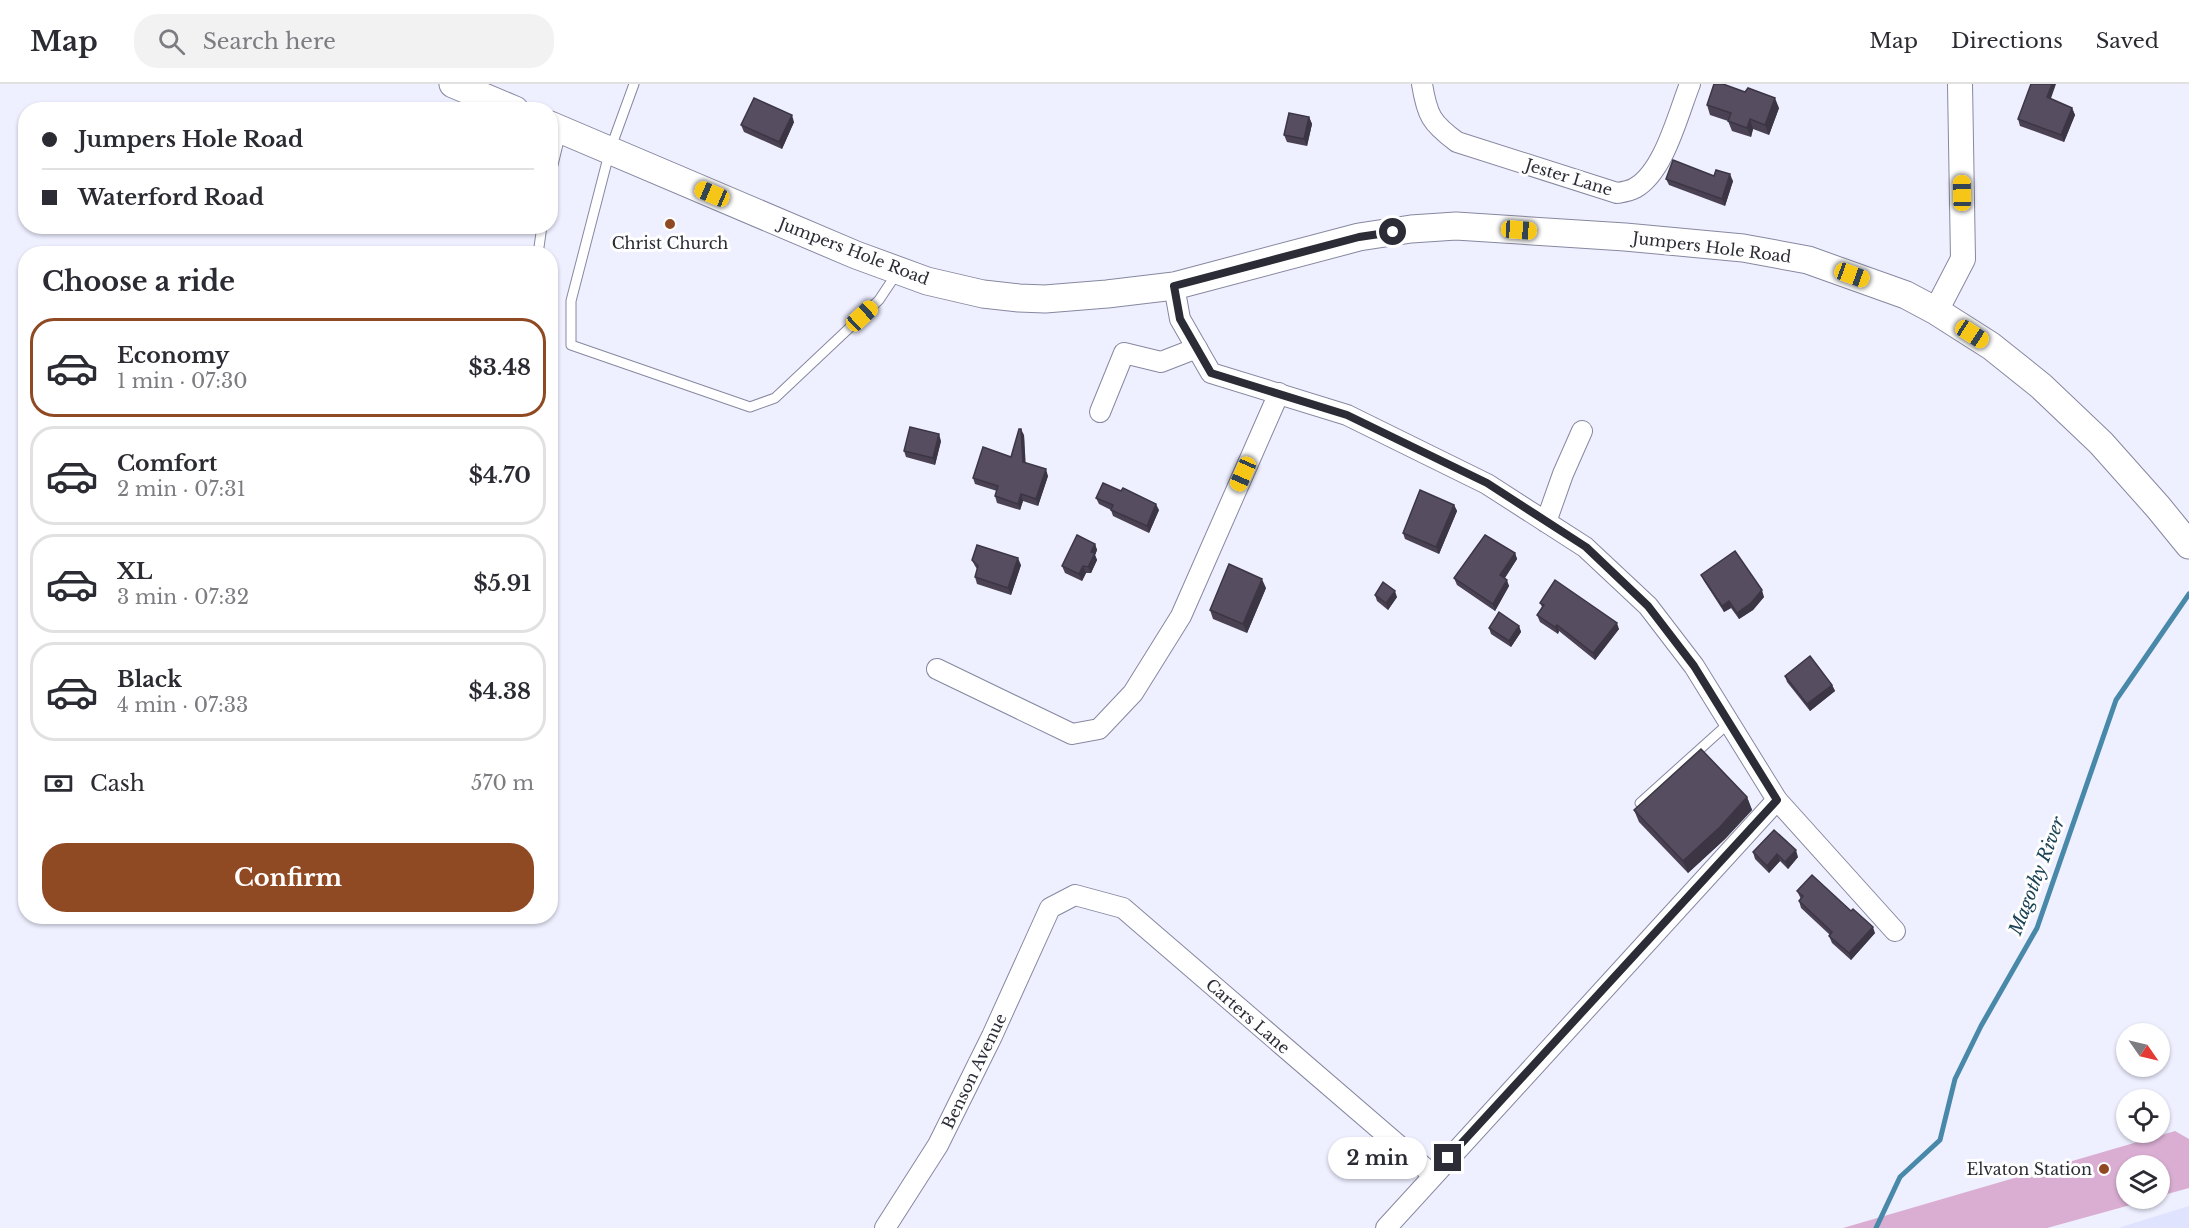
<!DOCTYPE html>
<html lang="en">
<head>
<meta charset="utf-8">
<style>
  :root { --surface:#fff; --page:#f2f2f3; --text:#2b2b33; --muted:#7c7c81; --line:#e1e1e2; --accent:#904a23 }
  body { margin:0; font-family:"Libre Baskerville",serif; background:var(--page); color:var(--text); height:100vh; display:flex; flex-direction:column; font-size:22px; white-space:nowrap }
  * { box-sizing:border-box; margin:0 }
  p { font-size:20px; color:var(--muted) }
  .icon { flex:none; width:33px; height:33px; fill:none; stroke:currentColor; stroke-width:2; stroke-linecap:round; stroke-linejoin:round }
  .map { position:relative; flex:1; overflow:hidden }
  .sheet { position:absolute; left:18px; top:162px; width:540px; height:678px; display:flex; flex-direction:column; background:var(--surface); border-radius:24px; box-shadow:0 2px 4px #0004 }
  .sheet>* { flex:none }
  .banner { position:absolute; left:18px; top:18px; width:540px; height:132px; border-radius:24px; box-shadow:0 2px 4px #0004; display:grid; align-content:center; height:132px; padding:0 24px; background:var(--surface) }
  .needle { width:39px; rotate:124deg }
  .fabs { position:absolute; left:2116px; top:939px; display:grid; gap:12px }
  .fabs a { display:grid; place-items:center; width:54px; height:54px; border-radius:50%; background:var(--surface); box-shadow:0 2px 4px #0004; font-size:30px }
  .end { position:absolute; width:27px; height:27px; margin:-14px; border:8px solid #2b2c35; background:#fff; box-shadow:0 0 0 3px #fff }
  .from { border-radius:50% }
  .bubble { position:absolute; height:42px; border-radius:21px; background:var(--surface); box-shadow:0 2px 4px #0004; font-size:20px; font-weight:700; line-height:42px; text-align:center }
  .car { position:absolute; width:18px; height:36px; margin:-18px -9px; border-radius:8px; box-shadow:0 0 4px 2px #0007; background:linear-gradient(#f5c518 24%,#345 0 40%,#f5c518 0 76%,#345 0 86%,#f5c518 0) }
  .banner b { display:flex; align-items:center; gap:21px; height:57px; font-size:22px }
  .banner b+b { border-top:2px solid var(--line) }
  .banner i { width:15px; height:15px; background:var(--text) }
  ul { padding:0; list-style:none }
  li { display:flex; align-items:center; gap:18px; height:99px; margin:0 12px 9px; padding:0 12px; border:3px solid var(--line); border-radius:24px }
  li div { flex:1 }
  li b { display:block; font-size:22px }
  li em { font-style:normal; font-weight:700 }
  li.on { border-color:var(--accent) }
  li>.icon { width:54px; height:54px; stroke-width:1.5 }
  h2 { padding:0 24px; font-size:27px; line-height:72px }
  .pay { display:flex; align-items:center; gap:15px; height:66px; padding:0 24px; font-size:22px }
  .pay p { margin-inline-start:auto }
  .button { display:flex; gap:12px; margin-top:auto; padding:12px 24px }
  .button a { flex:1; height:69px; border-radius:24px; background:var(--accent); color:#fff; font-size:24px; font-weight:700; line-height:69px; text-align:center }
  header { display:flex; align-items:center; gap:36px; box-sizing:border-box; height:84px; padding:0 30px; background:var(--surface); border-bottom:2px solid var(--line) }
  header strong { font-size:28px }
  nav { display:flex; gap:33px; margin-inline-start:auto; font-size:21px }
  .search { width:420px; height:54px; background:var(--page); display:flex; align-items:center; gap:15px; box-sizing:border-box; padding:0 21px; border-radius:24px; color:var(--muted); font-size:22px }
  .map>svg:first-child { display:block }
  .built { fill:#e0e3fd }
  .green { fill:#d9aed2 }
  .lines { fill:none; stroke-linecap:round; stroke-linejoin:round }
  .stream { stroke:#4888a8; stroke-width:5 }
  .service-casing { stroke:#8688a0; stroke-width:11 }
  .minor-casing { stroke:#8688a0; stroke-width:22 }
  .tertiary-casing { stroke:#8688a0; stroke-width:26 }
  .secondary-casing { stroke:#8688a0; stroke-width:29 }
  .service { stroke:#fff; stroke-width:9 }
  .minor { stroke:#fff; stroke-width:20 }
  .tertiary { stroke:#fff; stroke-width:24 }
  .secondary { stroke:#fff; stroke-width:27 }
  .wall { fill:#4a4253 }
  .shaded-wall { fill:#3c3644 }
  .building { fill:#564d61; stroke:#3c3644; stroke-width:1.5 }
  .route { stroke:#2b2c35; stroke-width:8 }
  .poi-dot { fill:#904a23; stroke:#fefefe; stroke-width:2 }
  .labels { text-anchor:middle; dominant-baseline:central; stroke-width:6; stroke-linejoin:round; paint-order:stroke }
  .street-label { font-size:16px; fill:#2b2c35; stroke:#fefefe }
  .poi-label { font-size:16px; fill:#2b2c35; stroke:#fefefe }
  .water-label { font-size:18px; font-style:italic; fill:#1a4254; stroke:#fefefe }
</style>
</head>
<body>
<header>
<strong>Map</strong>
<div class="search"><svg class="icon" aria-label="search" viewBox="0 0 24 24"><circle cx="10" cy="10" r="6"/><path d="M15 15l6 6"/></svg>Search here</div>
<nav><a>Map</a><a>Directions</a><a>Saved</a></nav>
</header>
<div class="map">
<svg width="2189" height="1144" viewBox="0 0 2189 1144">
  <rect width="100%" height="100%" fill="#eeefff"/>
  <path class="built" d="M2189,1122V1144H2118Z"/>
  <path class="green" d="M2175,1047L2189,1055V1104L2160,1112V1082H2127V1114L2152,1115L2047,1144H1843Z"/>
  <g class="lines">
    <path class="stream" d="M1876,1144L1900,1093L1940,1056L1955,995L1981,942L2037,844L2116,616L2189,510"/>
    <g class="service-casing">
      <g id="service">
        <path d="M634,0L610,66L571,217V261L750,323L775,314L879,216L897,189"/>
        <path d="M550,93L561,48"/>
        <path d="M538,170L542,142"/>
        <path d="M1640,719L1729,639"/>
      </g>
    </g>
    <g class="minor-casing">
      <g id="minor">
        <path d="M1422,0C1427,31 1431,39 1457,58L1617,109C1623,108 1630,107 1635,104C1664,88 1678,30 1690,0"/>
        <path d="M1174,202L1180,235L1211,289L1347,331L1487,400L1585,463L1648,522L1694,582L1777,716L1895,847"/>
        <path d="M1100,328L1124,269L1161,278L1197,264"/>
        <path d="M1546,438L1563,390L1582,347"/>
        <path d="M937,585L1072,650L1099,645L1133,609L1181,532L1279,309"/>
        <path d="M885,1144L938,1061L992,952L1050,824L1075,811L1123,824L1433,1091"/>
        <path d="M1386,1144L1777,716"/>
      </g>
    </g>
    <g class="tertiary-casing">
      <path id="tertiary" d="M1936,227L1963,175L1960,0"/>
    </g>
    <g class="secondary-casing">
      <g id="secondary">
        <path d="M453,0L515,26"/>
        <path d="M550,41L856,171L927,197L983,210L1019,214L1045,215L1107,210L1174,202L1359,153L1411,145L1456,142L1625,153L1743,164L1808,176L1906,211L1936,227L1991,262L2041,302L2101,359L2158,423L2189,461"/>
      </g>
    </g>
    <use href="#service" class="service"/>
    <use href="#minor" class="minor"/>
    <use href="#tertiary" class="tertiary"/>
    <use href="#secondary" class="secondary"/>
  </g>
  <g class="wall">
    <path d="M2051,15L2072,24L2075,31L2064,58L2020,42L2018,35Z"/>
    <path d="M1707,21L1779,24L1769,51L1753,45L1751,53L1732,47L1728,37L1710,31Z"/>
    <path d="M1309,33L1312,40L1307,62L1287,58L1284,51Z"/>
    <path d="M794,38L782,65L744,48L741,41Z"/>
    <path d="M1714,92L1733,97L1725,122L1669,101L1666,95Z"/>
    <path d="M433,142H454L451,150Z"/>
    <path d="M1024,351L1025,379L1048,392L1038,422L1023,417L1020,426L997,419L995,412L997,407L975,400L973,394L1011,373Z"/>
    <path d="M941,357L935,381L906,373L904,367Z"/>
    <path d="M1096,414L1159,426L1149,449L1113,432L1111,426L1099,420Z"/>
    <path d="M1454,421L1457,427L1439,470L1405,455L1403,449Z"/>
    <path d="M1095,460L1097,466L1095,471L1097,476L1091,489H1086L1082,497L1065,489L1062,482Z"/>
    <path d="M1515,469L1517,475L1505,494L1509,502L1495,527L1457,501L1454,494Z"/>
    <path d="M972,476L1021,481L1011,511L977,500L975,493L977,485L975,482Z"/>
    <path d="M1701,491L1764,513L1753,526L1739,535L1731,524L1724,528L1704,497Z"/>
    <path d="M1266,504L1247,549L1213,535L1210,526Z"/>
    <path d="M1375,511L1397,513L1388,526L1377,517Z"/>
    <path d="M1540,519L1619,545L1595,576L1559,547L1558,550L1540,538L1537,531L1542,523Z"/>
    <path d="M1519,542L1521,548L1511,563L1491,550L1489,544Z"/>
    <path d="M1785,592L1832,601L1835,607L1810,627L1787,598Z"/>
    <path d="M1747,713L1752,726L1725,755L1688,789L1639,738L1634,726Z"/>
    <path d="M1753,768L1798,773L1788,785L1780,777L1769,789L1755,775Z"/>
    <path d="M1797,807L1875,849L1851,876L1832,859L1829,852L1830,851L1801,824L1799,817L1801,815Z"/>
  </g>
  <g class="shaded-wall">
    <path d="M2052,0H2056L2049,20L2047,13Z"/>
    <path d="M1775,14L1779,24L1769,51L1765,41Z"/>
    <path d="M2072,24L2075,31L2064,58L2061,51Z"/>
    <path d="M792,31L794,38L782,65L779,58Z"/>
    <path d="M1309,33L1312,40L1307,62L1304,55Z"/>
    <path d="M1750,35L1753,45L1751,53L1747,44Z"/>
    <path d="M1730,90L1733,97L1725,122L1722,115Z"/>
    <path d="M449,142H454L451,150L448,143Z"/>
    <path d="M1021,345L1024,351L1026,385L1023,378Z"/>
    <path d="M939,350L941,357L935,381L933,374Z"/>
    <path d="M1046,385L1048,392L1038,422L1036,415Z"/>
    <path d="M1021,410L1023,417L1020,426L1018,420Z"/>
    <path d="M1156,420L1159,426L1149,449L1147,442Z"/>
    <path d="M1454,421L1457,427L1439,470L1436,463Z"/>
    <path d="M1095,460L1097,466L1095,471L1097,476L1091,489L1088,483L1091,468Z"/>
    <path d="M1515,469L1517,475L1502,498L1500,491Z"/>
    <path d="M1018,474L1021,481L1011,511L1008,504Z"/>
    <path d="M1083,482L1086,489L1082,497L1079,490Z"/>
    <path d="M1262,495L1266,504L1247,549L1243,540Z"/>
    <path d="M1507,496L1509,502L1495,527L1493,520Z"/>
    <path d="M1762,506L1764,513L1753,526L1739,535L1737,529Z"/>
    <path d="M1395,507L1397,513L1388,526L1386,519Z"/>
    <path d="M1729,517L1731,524L1724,528L1722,522Z"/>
    <path d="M1617,539L1619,545L1595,576L1593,569Z"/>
    <path d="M1557,541L1559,547L1558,550L1555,543Z"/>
    <path d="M1519,542L1521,548L1511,563L1509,557Z"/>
    <path d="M1832,601L1835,607L1810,627L1807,620Z"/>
    <path d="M1747,713L1752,726L1725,755L1688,789L1683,777Z"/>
    <path d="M1796,766L1798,773L1788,785L1785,778Z"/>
    <path d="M1777,770L1780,777L1769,789L1767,782Z"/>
    <path d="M1873,843L1875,849L1851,876L1849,869Z"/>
  </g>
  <g class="building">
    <path d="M1714,0H1723L1745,8L1748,4L1775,14L1765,41L1750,35L1747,44L1728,37L1731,29L1707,21Z"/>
    <path d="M2031,0H2052L2047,13L2072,24L2061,51L2018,35Z"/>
    <path d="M754,14L792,31L779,58L741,41Z"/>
    <path d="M1289,29L1309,33L1304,55L1284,51Z"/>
    <path d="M1673,76L1714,92L1716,86L1730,90L1722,115L1666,95Z"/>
    <path d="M910,343L939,350L933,374L904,367Z"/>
    <path d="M1019,345H1021L1023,378L1046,385L1036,415L1021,410L1018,420L995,412L998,402L973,394L983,363L1011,373Z"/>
    <path d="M1103,399L1121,407L1123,404L1156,420L1147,442L1111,426L1113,421L1096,414Z"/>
    <path d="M1420,406L1454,421L1436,463L1403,449Z"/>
    <path d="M1077,451L1095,460L1091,468L1095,469L1088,483L1083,482L1079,490L1062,482Z"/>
    <path d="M1485,451L1515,469L1500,491L1507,496L1493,520L1454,494Z"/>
    <path d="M977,461L1018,474L1008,504L975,493L978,482L972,476Z"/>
    <path d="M1735,467L1762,506L1751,519L1737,529L1729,517L1722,522L1701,491Z"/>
    <path d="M1229,480L1262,495L1243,540L1210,526Z"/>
    <path d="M1555,496L1617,539L1593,569L1557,541L1555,543L1537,531L1544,521L1540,519Z"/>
    <path d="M1383,498L1395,507L1386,519L1375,511Z"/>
    <path d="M1499,528L1519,542L1509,557L1489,544Z"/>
    <path d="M1810,572L1832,601L1807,620L1785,592Z"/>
    <path d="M1701,665L1747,713L1720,743L1683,777L1634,726Z"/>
    <path d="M1774,746L1796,766L1785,778L1777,770L1767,782L1753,768Z"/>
    <path d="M1812,791L1851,827L1853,825L1873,843L1849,869L1829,852L1832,848L1799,817L1803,812L1797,807Z"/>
  </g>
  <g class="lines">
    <path class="route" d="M1393,148L1359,153L1174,202L1180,235L1211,289L1347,331L1487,399L1586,463L1648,522L1694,582L1777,716L1448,1074"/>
  </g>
  <g class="poi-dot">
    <circle cx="670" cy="140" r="6"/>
    <circle cx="2104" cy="1085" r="6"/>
  </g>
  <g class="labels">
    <g class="street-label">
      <text transform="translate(1569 93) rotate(17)">Jester Lane</text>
      <text transform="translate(1712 163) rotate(7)">Jumpers Hole Road</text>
      <text transform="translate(854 167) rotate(21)">Jumpers Hole Road</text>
      <text transform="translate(1248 932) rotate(41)">Carters Lane</text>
      <text transform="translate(974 987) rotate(-64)">Benson Avenue</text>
    </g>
    <g class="poi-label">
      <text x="670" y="159">Christ Church</text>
      <text x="2092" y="1085" text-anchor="end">Elvaton Station</text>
    </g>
    <g class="water-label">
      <text transform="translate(2037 792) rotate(-69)">Magothy River</text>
    </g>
  </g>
</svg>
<div class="fabs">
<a><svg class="needle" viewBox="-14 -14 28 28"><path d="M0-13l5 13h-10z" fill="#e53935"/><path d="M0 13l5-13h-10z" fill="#7c7c81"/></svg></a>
<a><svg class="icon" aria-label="locate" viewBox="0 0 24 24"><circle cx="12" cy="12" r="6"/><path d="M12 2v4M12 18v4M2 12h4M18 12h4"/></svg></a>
<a><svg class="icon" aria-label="layers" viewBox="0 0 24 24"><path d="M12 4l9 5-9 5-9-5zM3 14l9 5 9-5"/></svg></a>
</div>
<i class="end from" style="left:1393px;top:148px"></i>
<i class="end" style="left:1448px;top:1074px"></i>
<div class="bubble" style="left:1328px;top:1053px;width:99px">2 min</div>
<i class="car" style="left:1962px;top:109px;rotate:359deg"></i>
<i class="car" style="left:712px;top:110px;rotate:293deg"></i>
<i class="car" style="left:1519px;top:146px;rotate:94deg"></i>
<i class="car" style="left:1852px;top:191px;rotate:110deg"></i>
<i class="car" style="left:862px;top:232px;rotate:47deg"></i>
<i class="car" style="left:1972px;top:250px;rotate:123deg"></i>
<i class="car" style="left:1243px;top:390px;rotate:204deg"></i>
<div class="banner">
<b><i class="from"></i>Jumpers Hole Road</b>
<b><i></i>Waterford Road</b>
</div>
<section class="sheet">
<h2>Choose a ride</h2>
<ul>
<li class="on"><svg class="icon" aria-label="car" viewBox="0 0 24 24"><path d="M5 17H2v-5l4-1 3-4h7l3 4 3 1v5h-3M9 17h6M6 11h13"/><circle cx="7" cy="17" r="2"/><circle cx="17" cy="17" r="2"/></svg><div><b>Economy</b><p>1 min · 07:30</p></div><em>$3.48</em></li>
<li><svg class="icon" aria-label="car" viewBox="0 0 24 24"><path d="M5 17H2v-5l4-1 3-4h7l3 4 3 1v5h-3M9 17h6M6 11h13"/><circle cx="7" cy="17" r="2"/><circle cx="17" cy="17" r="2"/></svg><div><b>Comfort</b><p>2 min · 07:31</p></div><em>$4.70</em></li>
<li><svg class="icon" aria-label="car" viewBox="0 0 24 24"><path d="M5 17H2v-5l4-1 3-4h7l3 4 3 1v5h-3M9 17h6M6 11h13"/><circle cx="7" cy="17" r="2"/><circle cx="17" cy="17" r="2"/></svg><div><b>XL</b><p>3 min · 07:32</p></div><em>$5.91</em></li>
<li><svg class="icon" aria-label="car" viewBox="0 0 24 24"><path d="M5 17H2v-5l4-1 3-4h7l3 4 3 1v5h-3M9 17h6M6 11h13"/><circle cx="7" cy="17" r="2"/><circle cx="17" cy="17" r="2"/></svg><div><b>Black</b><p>4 min · 07:33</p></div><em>$4.38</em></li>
</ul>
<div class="pay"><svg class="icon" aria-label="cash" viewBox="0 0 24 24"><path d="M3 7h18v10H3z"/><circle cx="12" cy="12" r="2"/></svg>Cash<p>570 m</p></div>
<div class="button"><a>Confirm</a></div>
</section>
</div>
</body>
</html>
